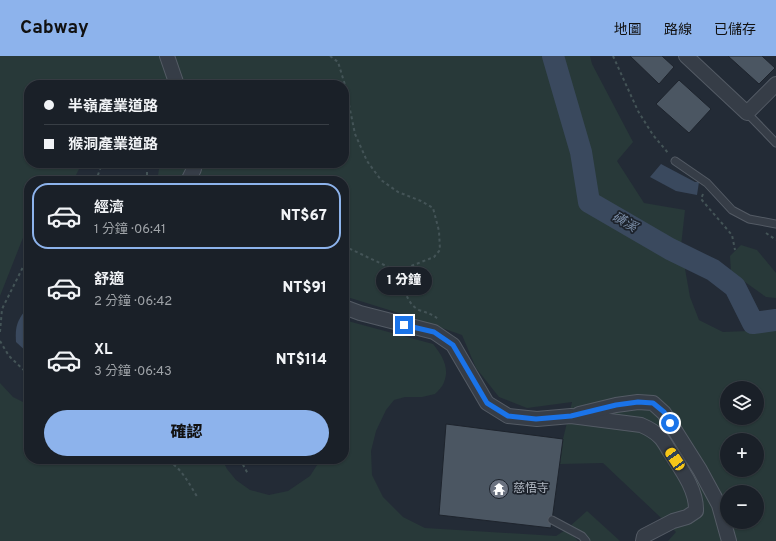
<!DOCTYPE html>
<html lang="zh-TW">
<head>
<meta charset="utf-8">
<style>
  :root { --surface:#1a2028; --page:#232830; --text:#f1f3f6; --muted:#9fa3a8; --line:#383e45; --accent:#8db3ec }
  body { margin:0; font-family:Overpass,"Noto Sans TC",sans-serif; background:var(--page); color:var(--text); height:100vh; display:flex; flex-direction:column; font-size:15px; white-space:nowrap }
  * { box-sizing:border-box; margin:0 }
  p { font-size:13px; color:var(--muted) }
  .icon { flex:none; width:22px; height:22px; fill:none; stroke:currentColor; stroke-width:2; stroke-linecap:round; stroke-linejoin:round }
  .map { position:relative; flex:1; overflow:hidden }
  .drawer { position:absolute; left:24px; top:120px; width:325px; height:288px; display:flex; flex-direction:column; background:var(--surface); border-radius:16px; box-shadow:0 1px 3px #0004,0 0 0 1px var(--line) }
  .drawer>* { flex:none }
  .top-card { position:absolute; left:24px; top:24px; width:325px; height:88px; border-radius:16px; box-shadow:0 1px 3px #0004,0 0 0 1px var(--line); display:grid; align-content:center; height:88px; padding:0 20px; background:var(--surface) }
  .tools { position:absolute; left:720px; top:325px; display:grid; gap:8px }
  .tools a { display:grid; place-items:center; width:44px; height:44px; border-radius:50%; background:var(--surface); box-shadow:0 1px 3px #0004,0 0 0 1px var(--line); font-size:20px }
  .end { position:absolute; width:18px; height:18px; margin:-9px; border:5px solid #1a73e8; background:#fff; box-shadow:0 0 0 2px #fff }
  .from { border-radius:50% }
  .bubble { position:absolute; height:28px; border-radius:14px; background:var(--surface); box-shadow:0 1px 3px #0004,0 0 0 1px var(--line); font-size:13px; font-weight:800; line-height:28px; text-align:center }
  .car { position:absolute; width:12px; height:24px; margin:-12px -6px; border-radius:5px; box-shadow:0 0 3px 1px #0007; background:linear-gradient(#f5c518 24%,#345 0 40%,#f5c518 0 76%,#345 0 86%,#f5c518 0) }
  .top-card b { display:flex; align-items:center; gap:14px; height:38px; font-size:15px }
  .top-card b+b { border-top:1px solid var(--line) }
  .top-card i { width:10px; height:10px; background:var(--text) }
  ul { padding:7px 0 0; list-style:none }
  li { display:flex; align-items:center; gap:12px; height:66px; margin:0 8px 6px; padding:0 12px; border:2px solid transparent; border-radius:16px }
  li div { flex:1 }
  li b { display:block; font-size:15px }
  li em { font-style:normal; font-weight:800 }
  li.active { border-color:var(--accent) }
  li>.icon { width:36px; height:36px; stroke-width:1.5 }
  .primary-button { display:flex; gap:8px; margin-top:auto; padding:8px 20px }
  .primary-button a { flex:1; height:46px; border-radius:24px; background:var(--accent); color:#111; font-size:16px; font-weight:800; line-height:46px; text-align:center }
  header { display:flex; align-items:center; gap:24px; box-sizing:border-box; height:56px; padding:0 20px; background:var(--accent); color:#111 }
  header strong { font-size:19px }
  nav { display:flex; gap:22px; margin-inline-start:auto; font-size:14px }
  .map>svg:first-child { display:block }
  .green { fill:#283939; fill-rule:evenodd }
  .water { fill:#3a495e }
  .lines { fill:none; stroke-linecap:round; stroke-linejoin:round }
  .river { stroke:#3a495e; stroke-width:22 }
  .building { fill:#4b5662; stroke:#1e242d }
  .service-casing { stroke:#545b65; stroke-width:9 }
  .minor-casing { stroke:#545b65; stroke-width:16 }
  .path { stroke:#445457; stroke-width:2; stroke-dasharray:3 3; stroke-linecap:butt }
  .service { stroke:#363d47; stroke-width:7 }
  .minor { stroke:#363d47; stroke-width:14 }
  .route { stroke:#1a73e8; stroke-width:5 }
  .labels { text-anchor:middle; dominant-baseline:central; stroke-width:3.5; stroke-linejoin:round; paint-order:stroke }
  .poi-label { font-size:12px; fill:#b1b8c3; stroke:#1c222b; text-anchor:start }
  .water-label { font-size:13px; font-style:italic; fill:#7c8fa9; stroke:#1c222b }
</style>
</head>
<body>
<header>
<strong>Cabway</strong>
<nav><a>地圖</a><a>路線</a><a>已儲存</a></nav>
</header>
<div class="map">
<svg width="776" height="485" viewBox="0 0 776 485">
  <rect width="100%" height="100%" fill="#232b36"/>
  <g class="green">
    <path d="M0,0H590L592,8L633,86L617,105L644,147L685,154L681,190L690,241L699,264L723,276L748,275L776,269V485H668L676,476L603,407L560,408L563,383L572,346L527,352L499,341L476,312L462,279L402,258L344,240V125H157L160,107H344V29H29V107H82L73,125H29V170L26,174L0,240ZM727,332H757V362H727ZM727,384H757V414H727ZM727,436H757V466H727Z"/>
    <path d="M741,189L757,194L776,217V242L766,241L731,216L730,200Z"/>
    <path d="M344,264L433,288C442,299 450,312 444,326C443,330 438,335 435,338L422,341H405L394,344L386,354L376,375L371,395L372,419L383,441L403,461L425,472L556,480L567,473L578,485H0V327L13,341L29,349V403H222L227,413L236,424L250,434L269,439L288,435L310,420L321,403H344Z"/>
    <path d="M587,455L620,485H580L568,472Z"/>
  </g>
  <g class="water">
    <path d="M661,108L695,126H699L697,139L676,135L650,121Z"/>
    <path d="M27,252L29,253V298L16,286C15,270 17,265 27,252Z"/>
  </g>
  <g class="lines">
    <path class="river" d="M553,0L581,96L589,146L670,193L713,214L735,231L753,267L776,264"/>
  </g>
  <g class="building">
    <path d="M630,0H662L674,11L659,28Z"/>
    <path d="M728,0H762L775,12L759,28Z"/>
    <path d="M679,24L711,53L689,77L656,48Z"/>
    <path d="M446,368L563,383L551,472L439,459Z"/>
  </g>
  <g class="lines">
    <g class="service-casing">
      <g id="service">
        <path d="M747,57L776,87"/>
        <path d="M675,105L707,127L732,154L749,163L776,168"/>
        <path d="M552,464L582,480L586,485"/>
      </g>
    </g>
    <g class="minor-casing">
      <g id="minor">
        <path d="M167,0L177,29"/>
        <path d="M686,0L747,57L776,28"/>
        <path d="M188,125L194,113L193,107"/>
        <path d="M344,251L360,257L434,276L453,289L487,347L508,360L537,363L571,360L641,369C648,372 654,375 660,381C664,385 667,391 670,396C681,413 697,434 696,455L687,461L673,465L644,480L643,485"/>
        <path d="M579,358L616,349L638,346L653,347L664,357L700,414L719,449L729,485"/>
      </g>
    </g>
    <g class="path">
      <path d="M330,0L338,6L345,29L355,78L367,105L381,124L398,136L421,145L433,152L439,175L440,194L434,201L411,210L399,216C403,228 406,248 419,254C427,257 433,258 439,264"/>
      <path d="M613,0L638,55L653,79L669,98"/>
      <path d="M96,125L102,107"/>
      <path d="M147,125V107"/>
      <path d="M703,138L701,143L732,179L735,194"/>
      <path d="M766,177L776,184"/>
      <path d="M344,190L399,216"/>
      <path d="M0,276L2,253L29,199"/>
      <path d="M0,285L9,300L29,319"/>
      <path d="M163,403C180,408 189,428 198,442"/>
      <path d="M240,403L248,418"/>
    </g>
    <use href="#service" class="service"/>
    <use href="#minor" class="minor"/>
  </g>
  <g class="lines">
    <path class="route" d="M404,269L434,276L453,289L487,347L508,360L536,363L571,360L616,349L638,346L653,347L664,356L670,367"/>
  </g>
  <defs>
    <g id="temple-disc" transform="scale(1)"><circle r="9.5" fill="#6b7280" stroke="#1c222b"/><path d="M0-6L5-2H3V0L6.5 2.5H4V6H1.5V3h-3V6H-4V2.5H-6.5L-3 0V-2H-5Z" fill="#fff"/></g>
  </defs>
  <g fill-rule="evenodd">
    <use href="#temple-disc" x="499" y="433"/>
  </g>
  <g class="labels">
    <g class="poi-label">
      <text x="513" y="433">慈悟寺</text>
    </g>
    <g class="water-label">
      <text transform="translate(624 167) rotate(30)">磺溪</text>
    </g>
  </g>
</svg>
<div class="tools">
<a><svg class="icon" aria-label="layers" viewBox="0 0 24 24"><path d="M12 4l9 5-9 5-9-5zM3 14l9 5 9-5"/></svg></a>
<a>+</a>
<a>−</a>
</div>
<i class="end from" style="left:670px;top:367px"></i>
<i class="end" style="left:404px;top:269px"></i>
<div class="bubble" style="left:376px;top:211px;width:56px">1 分鐘</div>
<i class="car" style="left:675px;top:403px;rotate:326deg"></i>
<div class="top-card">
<b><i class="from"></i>半嶺產業道路</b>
<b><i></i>猴洞產業道路</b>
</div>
<section class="drawer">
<ul>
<li class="active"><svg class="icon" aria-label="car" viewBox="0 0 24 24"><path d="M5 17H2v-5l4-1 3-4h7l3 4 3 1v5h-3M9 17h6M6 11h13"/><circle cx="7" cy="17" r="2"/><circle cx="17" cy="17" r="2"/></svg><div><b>經濟</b><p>1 分鐘 · 06:41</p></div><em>NT$67</em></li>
<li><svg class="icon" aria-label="car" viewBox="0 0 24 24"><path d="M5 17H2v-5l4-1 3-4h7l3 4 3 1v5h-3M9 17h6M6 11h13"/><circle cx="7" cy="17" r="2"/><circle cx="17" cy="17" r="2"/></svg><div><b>舒適</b><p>2 分鐘 · 06:42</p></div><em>NT$91</em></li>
<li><svg class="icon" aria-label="car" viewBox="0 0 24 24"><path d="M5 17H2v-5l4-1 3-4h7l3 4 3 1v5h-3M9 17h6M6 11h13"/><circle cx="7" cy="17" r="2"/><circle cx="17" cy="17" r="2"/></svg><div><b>XL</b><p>3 分鐘 · 06:43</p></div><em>NT$114</em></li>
</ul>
<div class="primary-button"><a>確認</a></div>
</section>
</div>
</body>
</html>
